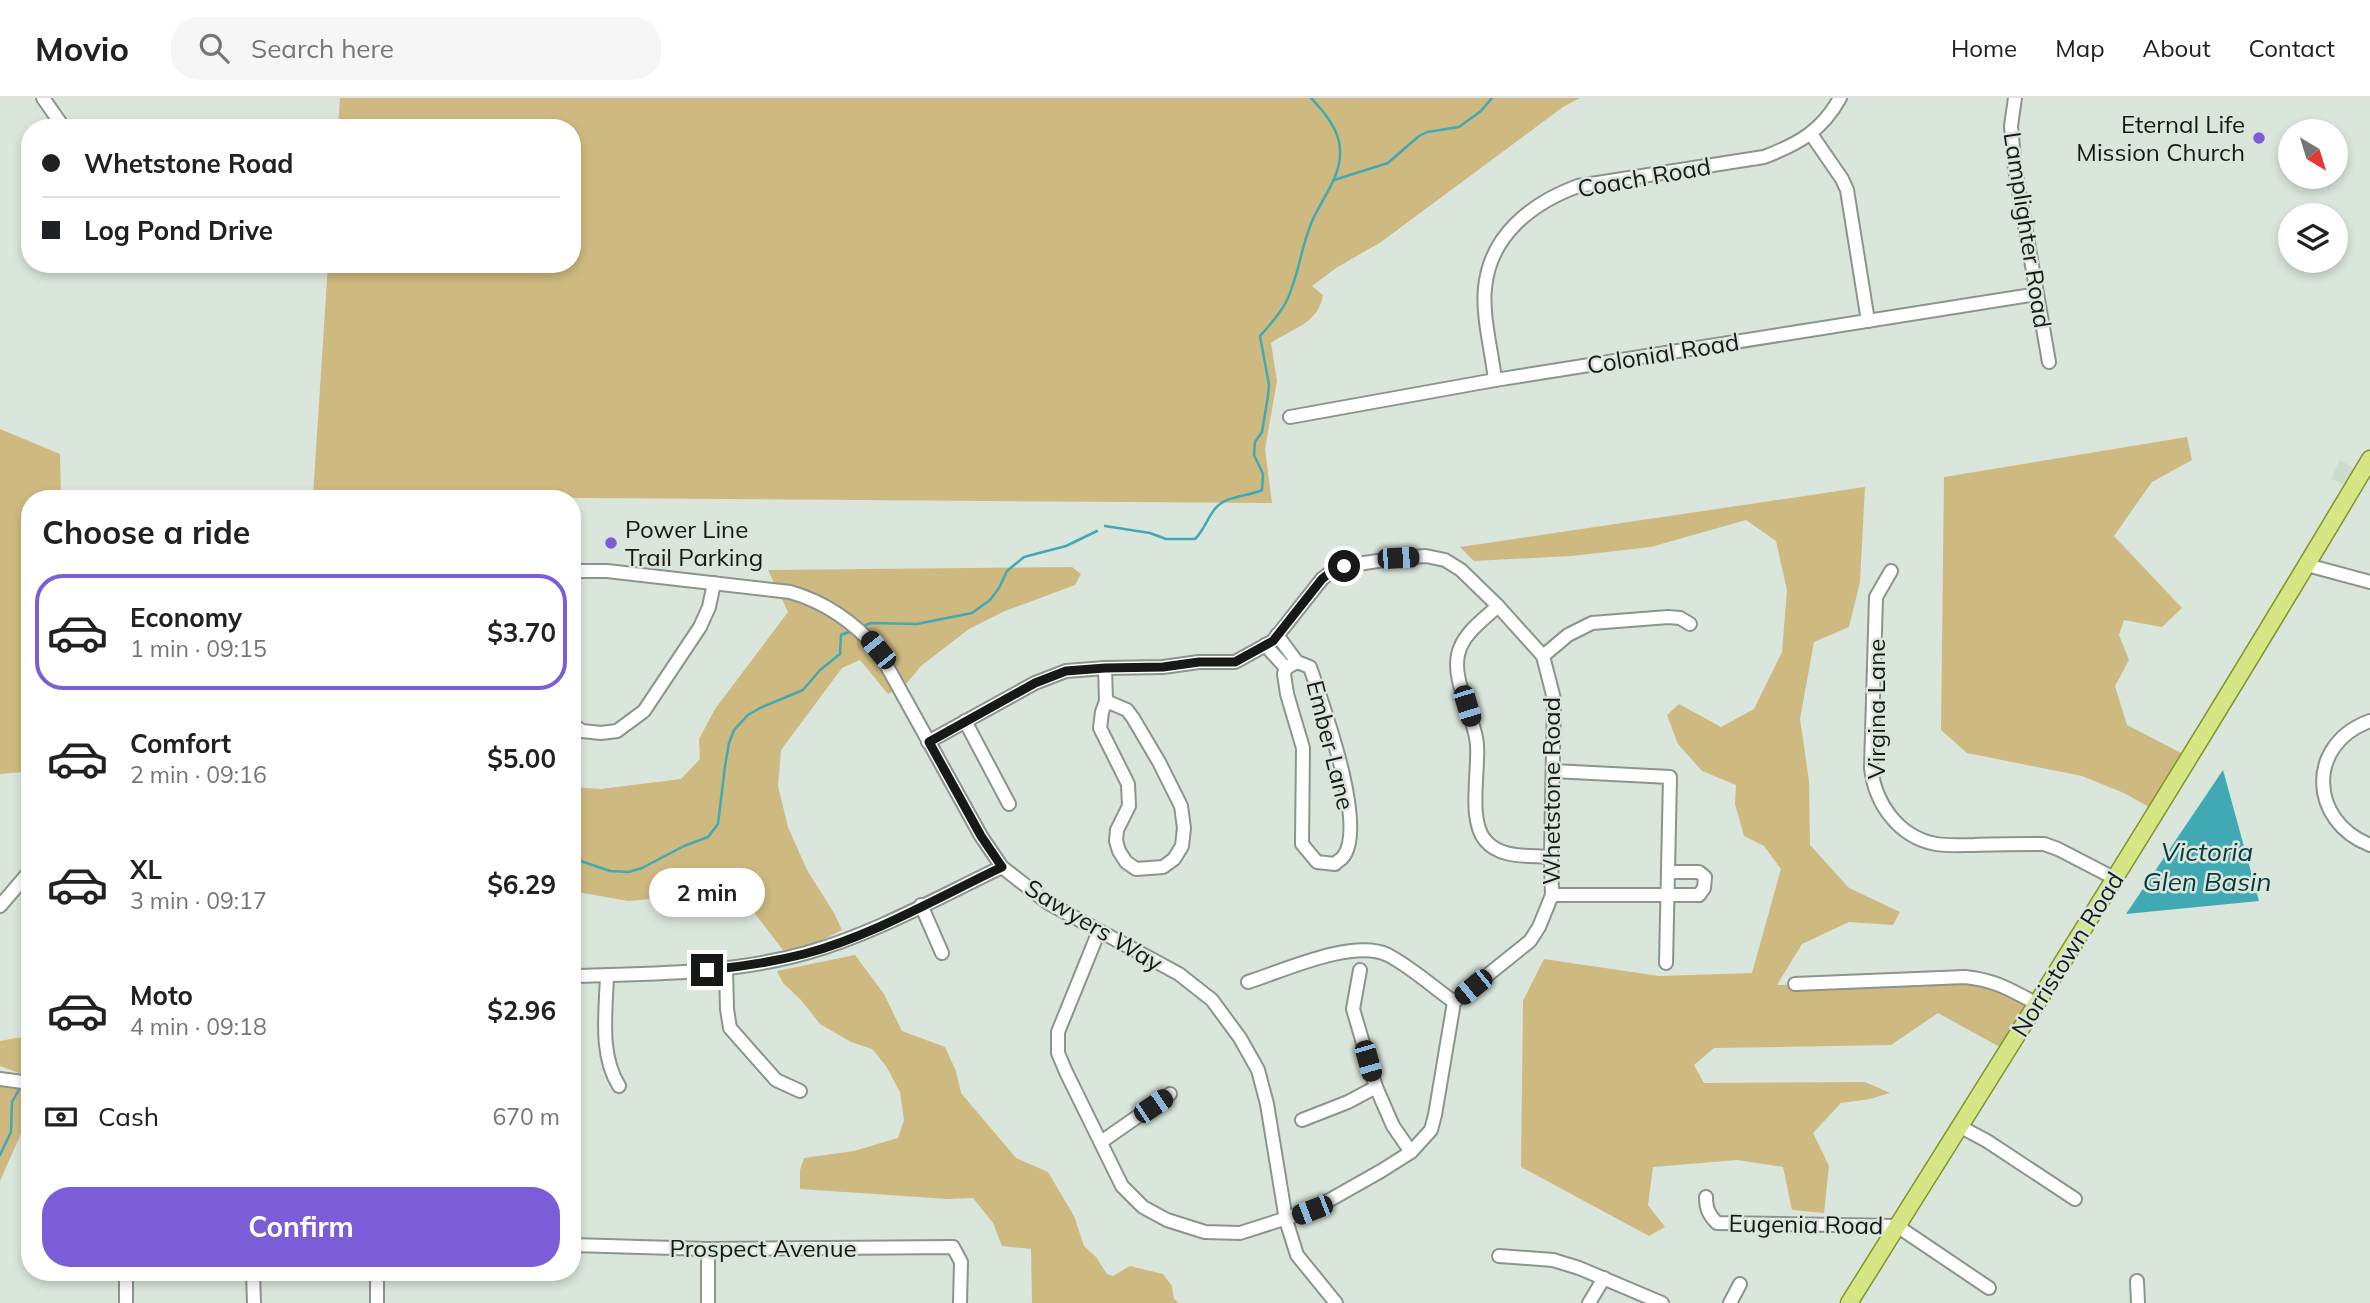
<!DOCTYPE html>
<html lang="en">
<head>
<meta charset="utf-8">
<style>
  :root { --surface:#fff; --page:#f6f6f6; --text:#202124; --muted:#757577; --line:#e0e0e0; --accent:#7a5dd7 }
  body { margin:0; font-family:Mulish,sans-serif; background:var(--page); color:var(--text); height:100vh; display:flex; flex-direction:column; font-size:26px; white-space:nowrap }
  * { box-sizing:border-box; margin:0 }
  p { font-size:23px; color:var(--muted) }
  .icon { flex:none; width:38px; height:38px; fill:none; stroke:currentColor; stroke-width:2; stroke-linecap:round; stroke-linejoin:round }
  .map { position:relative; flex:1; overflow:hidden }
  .side { position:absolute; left:21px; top:392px; width:560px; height:791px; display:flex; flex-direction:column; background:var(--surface); border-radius:28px; box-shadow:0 4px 10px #0003 }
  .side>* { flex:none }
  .hud { position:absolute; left:21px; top:21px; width:560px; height:154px; border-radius:28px; box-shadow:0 4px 10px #0003; display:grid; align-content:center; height:154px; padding:0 21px; background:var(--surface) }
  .needle { width:46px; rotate:142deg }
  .tools { position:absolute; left:2278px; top:21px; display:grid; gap:14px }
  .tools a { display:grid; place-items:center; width:70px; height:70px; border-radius:50%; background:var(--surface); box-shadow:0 4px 10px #0003; font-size:35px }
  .end { position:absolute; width:32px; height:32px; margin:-16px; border:9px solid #161a16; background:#fff; box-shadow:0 0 0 4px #fff }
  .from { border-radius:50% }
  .bubble { position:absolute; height:49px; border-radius:24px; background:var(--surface); box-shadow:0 4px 10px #0003; font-size:23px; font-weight:700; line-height:49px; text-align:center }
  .car { position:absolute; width:21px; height:42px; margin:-21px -10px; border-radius:9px; box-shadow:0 0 5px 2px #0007; background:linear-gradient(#222 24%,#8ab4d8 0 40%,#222 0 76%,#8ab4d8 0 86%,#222 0) }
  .hud b { display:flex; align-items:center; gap:24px; height:66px; font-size:26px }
  .hud b+b { border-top:2px solid var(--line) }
  .hud i { width:18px; height:18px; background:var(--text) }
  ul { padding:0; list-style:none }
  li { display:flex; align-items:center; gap:21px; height:116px; margin:0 14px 10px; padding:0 7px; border:4px solid transparent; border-radius:28px }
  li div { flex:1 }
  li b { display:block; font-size:26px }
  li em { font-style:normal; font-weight:700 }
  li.active { border-color:var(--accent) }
  li>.icon { width:63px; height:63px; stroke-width:1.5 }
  h2 { padding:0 21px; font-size:32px; line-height:84px }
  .pay { display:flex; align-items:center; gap:18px; height:77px; padding:0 21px; font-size:26px }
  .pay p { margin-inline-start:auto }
  .cta { display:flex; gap:14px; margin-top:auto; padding:14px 21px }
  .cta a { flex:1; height:80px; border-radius:28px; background:var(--accent); color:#fff; font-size:28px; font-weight:700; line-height:80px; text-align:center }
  header { display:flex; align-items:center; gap:42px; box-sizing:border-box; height:98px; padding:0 35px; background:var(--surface); border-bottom:2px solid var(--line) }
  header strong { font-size:33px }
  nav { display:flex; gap:38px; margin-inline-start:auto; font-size:24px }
  .search { width:490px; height:63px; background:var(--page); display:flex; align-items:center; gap:18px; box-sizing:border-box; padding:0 24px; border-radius:28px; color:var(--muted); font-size:26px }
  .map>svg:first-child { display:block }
  .built { fill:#cbdccc }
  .green { fill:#ceb980 }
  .water { fill:#41a9b3 }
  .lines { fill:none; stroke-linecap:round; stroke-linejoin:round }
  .stream { stroke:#41a9b3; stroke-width:2.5 }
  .minor-casing { stroke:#8b958b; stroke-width:16 }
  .major-casing { stroke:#81942a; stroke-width:19 }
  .minor { stroke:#fff; stroke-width:12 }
  .major { stroke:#d6e685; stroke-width:16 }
  .route { stroke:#161a16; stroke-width:9 }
  .poi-dot { fill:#7a5dd7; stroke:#dae6db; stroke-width:2.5 }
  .labels { text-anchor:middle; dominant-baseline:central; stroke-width:5; stroke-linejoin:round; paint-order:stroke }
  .poi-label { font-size:24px; fill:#161a16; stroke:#dae6db; text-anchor:end }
  .street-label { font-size:24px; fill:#161a16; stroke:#dae6db }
  .water-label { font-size:26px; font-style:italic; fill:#08393e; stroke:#dae6db }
</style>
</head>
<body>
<header>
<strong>Movio</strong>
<div class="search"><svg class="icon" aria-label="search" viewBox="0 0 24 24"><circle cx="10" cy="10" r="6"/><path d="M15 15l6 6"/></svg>Search here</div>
<nav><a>Home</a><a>Map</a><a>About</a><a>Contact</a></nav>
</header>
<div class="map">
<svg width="2370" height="1205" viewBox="0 0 2370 1205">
  <rect width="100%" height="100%" fill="#dae6db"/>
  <path class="built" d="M2340,362L2355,371L2346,387L2331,381Z"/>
  <g class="green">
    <path d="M340,0H1580L1563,9L1381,144L1336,170L1312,188L1323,197C1318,226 1293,230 1271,245L1277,283L1265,351L1272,405L313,398L328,166H572V30H338Z"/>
    <path d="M0,331L60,356L61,401H30V678L23,674L0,676Z"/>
    <path d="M2187,339L2192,362L2152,384L2114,438L2182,510L2162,529L2124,522L2119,537L2129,562L2115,588L2127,627L2189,659L2156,713L2124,695L2082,678L1967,655L1941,632L1944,379Z"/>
    <path d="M1865,389L1860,484L1849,529L1814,544L1800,621L1809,683L1810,747L1849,790L1900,814L1893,827L1849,824L1802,846L1777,887L1997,885L2034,910L2007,953L1938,915L1891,947L1714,950L1694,967L1704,985L1865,984L1890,995L1870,1001L1841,1005L1813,1035L1829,1068L1824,1115L1792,1112L1783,1069L1737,1062L1653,1069L1648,1107L1665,1129L1649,1138L1521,1069L1523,903L1544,861L1659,878L1752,875L1781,771L1764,748L1744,738L1735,706L1736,687L1702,673L1678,646L1667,617L1679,606L1721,629L1754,611L1782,554L1787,492L1776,443L1746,422L1651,449L1571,458L1474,463L1460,449Z"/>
    <path d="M1072,469L1081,476L1075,487L1005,513L969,531L921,568L907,585L888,596L860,562L842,570L781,652L778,688L788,729L807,772L834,815L842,832L816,845L783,852L742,799L699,797L628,803L572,793V689L601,691L681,681L700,661L699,641L715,611L788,514L768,472Z"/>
    <path d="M855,857L884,896L902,933L945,949L956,973L961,995L1016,1060L1048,1074L1074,1118L1084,1148L1096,1159L1107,1176L1113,1178L1130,1168L1163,1176L1172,1188L1174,1201L1179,1205H1032L1031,1151L1002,1148L993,1125L973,1100L948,1101L800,1091V1072L804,1060L854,1053L898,1040L904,1022L900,994L886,968L872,951L851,944L820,926L801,902L783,885L777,873Z"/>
    <path d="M16,940H30V979L0,968V943Z"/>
    <path d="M0,987L30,988V1015L0,1083Z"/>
  </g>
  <path class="water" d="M2223,672L2259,803L2126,816Z"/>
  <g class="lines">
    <g class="stream">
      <path d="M1334,82L1388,65L1419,38L1427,34L1459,29L1481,13L1492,0"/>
      <path d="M1105,428L1150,435L1166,441H1195C1204,432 1207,421 1214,412C1225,397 1247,399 1262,392L1263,376L1254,357L1255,344L1262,334L1268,298L1269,287L1260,238C1269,228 1280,216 1286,204C1299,178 1301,147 1313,121C1323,99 1342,77 1340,51C1339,31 1324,14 1311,0"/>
      <path d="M863,528L871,525L917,526L972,515L990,502L999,490L1007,473L1024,459L1066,448L1097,433"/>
      <path d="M572,760L610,773L629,774L642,770L684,748L708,739L718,726L725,668L729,645L734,632L748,617L760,610L803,592L820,572L840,556L841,537L854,532"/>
      <path d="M24,978L30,970"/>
      <path d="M0,1057L11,1034L12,1004L21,988"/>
    </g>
    <g class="minor-casing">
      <g id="minor">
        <path d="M43,0L64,30"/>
        <path d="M2015,0L2011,28L2015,71L2049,264"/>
        <path d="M1811,36L1842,81L1847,92L1868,223"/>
        <path d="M1495,282C1492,254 1482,218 1485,190C1490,137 1532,105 1578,88L1764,59C1798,46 1822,33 1840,0"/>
        <path d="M1290,319L1495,282L2037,196"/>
        <path d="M2307,467L2370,484"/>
        <path d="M572,473H607L790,494C825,504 854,524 878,552L981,738L1002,769L1048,805L1179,876L1212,902L1240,940L1258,972L1267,1006L1286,1122L1297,1157L1336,1205"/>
        <path d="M1891,473L1876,499L1871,670C1875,705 1898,739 1936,746C1948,748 1961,747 1974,747C1997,746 2020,746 2044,746L2058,751L2114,780"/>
        <path d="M1498,508C1483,522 1462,536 1458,557C1452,584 1475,619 1477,647C1479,673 1468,722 1485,742C1500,761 1529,757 1551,759"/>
        <path d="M1277,537L1297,564"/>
        <path d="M1265,547L1286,570"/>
        <path d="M1543,558L1568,537L1592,525L1668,519L1680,520L1690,526"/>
        <path d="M1297,564L1310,569C1322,605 1368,728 1343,759C1341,762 1337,763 1335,766L1317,764L1302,746L1303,650L1287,596L1284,576L1286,570Z"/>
        <path d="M1105,570L1106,603L1102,614L1100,630L1128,686L1129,708L1117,732L1116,743L1119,753L1126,764L1136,771L1163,769L1174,761L1182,748L1184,730L1181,708L1159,664L1133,620L1127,612L1106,603"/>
        <path d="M965,623L1009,706"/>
        <path d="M2370,623C2306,646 2309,723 2370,747"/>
        <path d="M572,626L582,633L601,635L617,633L644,613L700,529L709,509L714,485"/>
        <path d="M928,644L1035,585L1066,573L1105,570L1163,569L1199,564H1235L1273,543L1322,481L1332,473L1344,468L1398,460L1426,458L1445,462L1461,472L1498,508L1543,558L1554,601L1551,759L1552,797L1539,829L1530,843L1454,904L1435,1017L1431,1032L1411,1054L1381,1073L1312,1112L1240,1135L1205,1134L1167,1122L1143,1109L1122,1088L1066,974L1058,955V934L1099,833"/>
        <path d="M1553,673L1670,679L1666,865"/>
        <path d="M1552,797H1699L1704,790L1705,779L1699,774H1668"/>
        <path d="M921,807L942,855"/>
        <path d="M0,808L30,773"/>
        <path d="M726,870L727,911L730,930L776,982L800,993"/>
        <path d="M1360,872L1353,911L1376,989L1393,1028L1411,1054"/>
        <path d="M607,877C606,914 599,956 619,988"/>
        <path d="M572,878C649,876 731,876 806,855C874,836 939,799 1002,769"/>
        <path d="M1248,884C1283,873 1353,840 1388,857C1411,869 1433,889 1454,904"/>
        <path d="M1795,886L1965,879C1995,882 2011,892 2037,906"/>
        <path d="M0,981L30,985"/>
        <path d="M1302,1022L1348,1004L1376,989"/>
        <path d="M1961,1029L1987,1043L2075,1101"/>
        <path d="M1101,1044L1170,996"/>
        <path d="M1706,1099C1706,1111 1709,1117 1717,1125L1897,1128L1989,1190"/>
        <path d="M572,1147L708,1151L953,1149L961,1164L960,1205"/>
        <path d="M1499,1158L1553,1162L1579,1170L1662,1205"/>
        <path d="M253,1174L254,1205"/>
        <path d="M2137,1183L2138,1205"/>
        <path d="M126,1205V1174"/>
        <path d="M377,1205V1174"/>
        <path d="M708,1205V1151"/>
        <path d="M1589,1205L1604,1180"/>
        <path d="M1730,1205L1740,1186"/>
      </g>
    </g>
    <g class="major-casing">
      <path id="major" d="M1849,1205C2025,925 2201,645 2370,361"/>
    </g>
    <use href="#minor" class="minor"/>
    <use href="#major" class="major"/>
  </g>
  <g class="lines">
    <path class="route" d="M707,872C740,869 772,864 804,856C872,838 939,799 1002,769L981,738L929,644L1035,585L1066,573L1105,570L1163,569L1199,564H1235L1273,543L1322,481L1332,473L1344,468"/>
  </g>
  <g class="poi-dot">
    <circle cx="2259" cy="40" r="7"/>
    <circle cx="611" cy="445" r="7"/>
  </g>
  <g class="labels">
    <g class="poi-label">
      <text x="2245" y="26">Eternal Life<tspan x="2245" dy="28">Mission Church</tspan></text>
      <text x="625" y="431" text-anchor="start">Power Line<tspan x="625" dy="28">Trail Parking</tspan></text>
    </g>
    <g class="street-label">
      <text transform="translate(1644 79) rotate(-10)">Coach Road</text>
      <text transform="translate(2028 132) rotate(81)">Lamplighter Road</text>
      <text transform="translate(1663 255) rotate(-9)">Colonial Road</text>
      <text transform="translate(1876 611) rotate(-90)">Virgina Lane</text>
      <text transform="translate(1331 647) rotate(76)">Ember Lane</text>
      <text transform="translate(1551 693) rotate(-90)">Whetstone Road</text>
      <text transform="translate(1094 827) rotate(31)">Sawyers Way</text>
      <text transform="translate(2067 856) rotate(-58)">Norristown Road</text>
      <text transform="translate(1806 1126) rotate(1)">Eugenia Road</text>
      <text x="763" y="1150">Prospect Avenue</text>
    </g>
    <g class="water-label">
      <text x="2207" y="753">Victoria<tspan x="2207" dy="30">Glen Basin</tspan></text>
    </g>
  </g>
</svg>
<div class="tools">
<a><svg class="needle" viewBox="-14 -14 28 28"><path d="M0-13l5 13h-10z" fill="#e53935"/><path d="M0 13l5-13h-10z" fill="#757577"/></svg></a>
<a><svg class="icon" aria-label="layers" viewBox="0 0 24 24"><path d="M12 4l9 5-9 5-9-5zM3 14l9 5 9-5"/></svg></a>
</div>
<i class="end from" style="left:1344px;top:468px"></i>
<i class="end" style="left:707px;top:872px"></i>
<div class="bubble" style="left:649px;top:770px;width:116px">2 min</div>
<i class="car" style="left:1398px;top:460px;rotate:87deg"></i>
<i class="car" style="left:878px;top:552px;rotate:321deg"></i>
<i class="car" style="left:1467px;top:608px;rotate:163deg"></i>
<i class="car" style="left:1473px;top:889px;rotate:231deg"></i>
<i class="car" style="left:1368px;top:963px;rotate:164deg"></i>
<i class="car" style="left:1153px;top:1008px;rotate:56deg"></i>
<i class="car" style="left:1312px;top:1112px;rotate:249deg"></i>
<div class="hud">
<b><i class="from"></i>Whetstone Road</b>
<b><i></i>Log Pond Drive</b>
</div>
<section class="side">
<h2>Choose a ride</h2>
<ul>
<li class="active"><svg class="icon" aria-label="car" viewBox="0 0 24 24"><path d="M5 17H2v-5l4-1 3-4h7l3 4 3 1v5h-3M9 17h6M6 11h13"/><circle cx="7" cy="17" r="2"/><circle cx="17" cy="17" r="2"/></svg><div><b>Economy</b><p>1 min · 09:15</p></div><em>$3.70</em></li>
<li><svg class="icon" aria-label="car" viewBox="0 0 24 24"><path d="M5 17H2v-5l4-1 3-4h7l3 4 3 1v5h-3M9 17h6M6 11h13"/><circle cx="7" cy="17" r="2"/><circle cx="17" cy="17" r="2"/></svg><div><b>Comfort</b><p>2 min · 09:16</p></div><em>$5.00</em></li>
<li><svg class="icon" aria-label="car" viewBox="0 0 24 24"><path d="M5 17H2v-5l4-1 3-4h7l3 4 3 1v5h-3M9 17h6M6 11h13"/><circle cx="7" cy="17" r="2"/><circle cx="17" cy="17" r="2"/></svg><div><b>XL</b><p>3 min · 09:17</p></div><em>$6.29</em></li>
<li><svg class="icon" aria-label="car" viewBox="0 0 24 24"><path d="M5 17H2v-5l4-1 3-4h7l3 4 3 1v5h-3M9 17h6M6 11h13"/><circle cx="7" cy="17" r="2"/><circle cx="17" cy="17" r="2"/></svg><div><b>Moto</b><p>4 min · 09:18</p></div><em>$2.96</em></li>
</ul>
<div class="pay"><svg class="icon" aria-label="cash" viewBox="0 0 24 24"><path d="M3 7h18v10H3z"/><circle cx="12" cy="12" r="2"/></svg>Cash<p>670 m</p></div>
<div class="cta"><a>Confirm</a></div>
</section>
</div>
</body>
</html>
